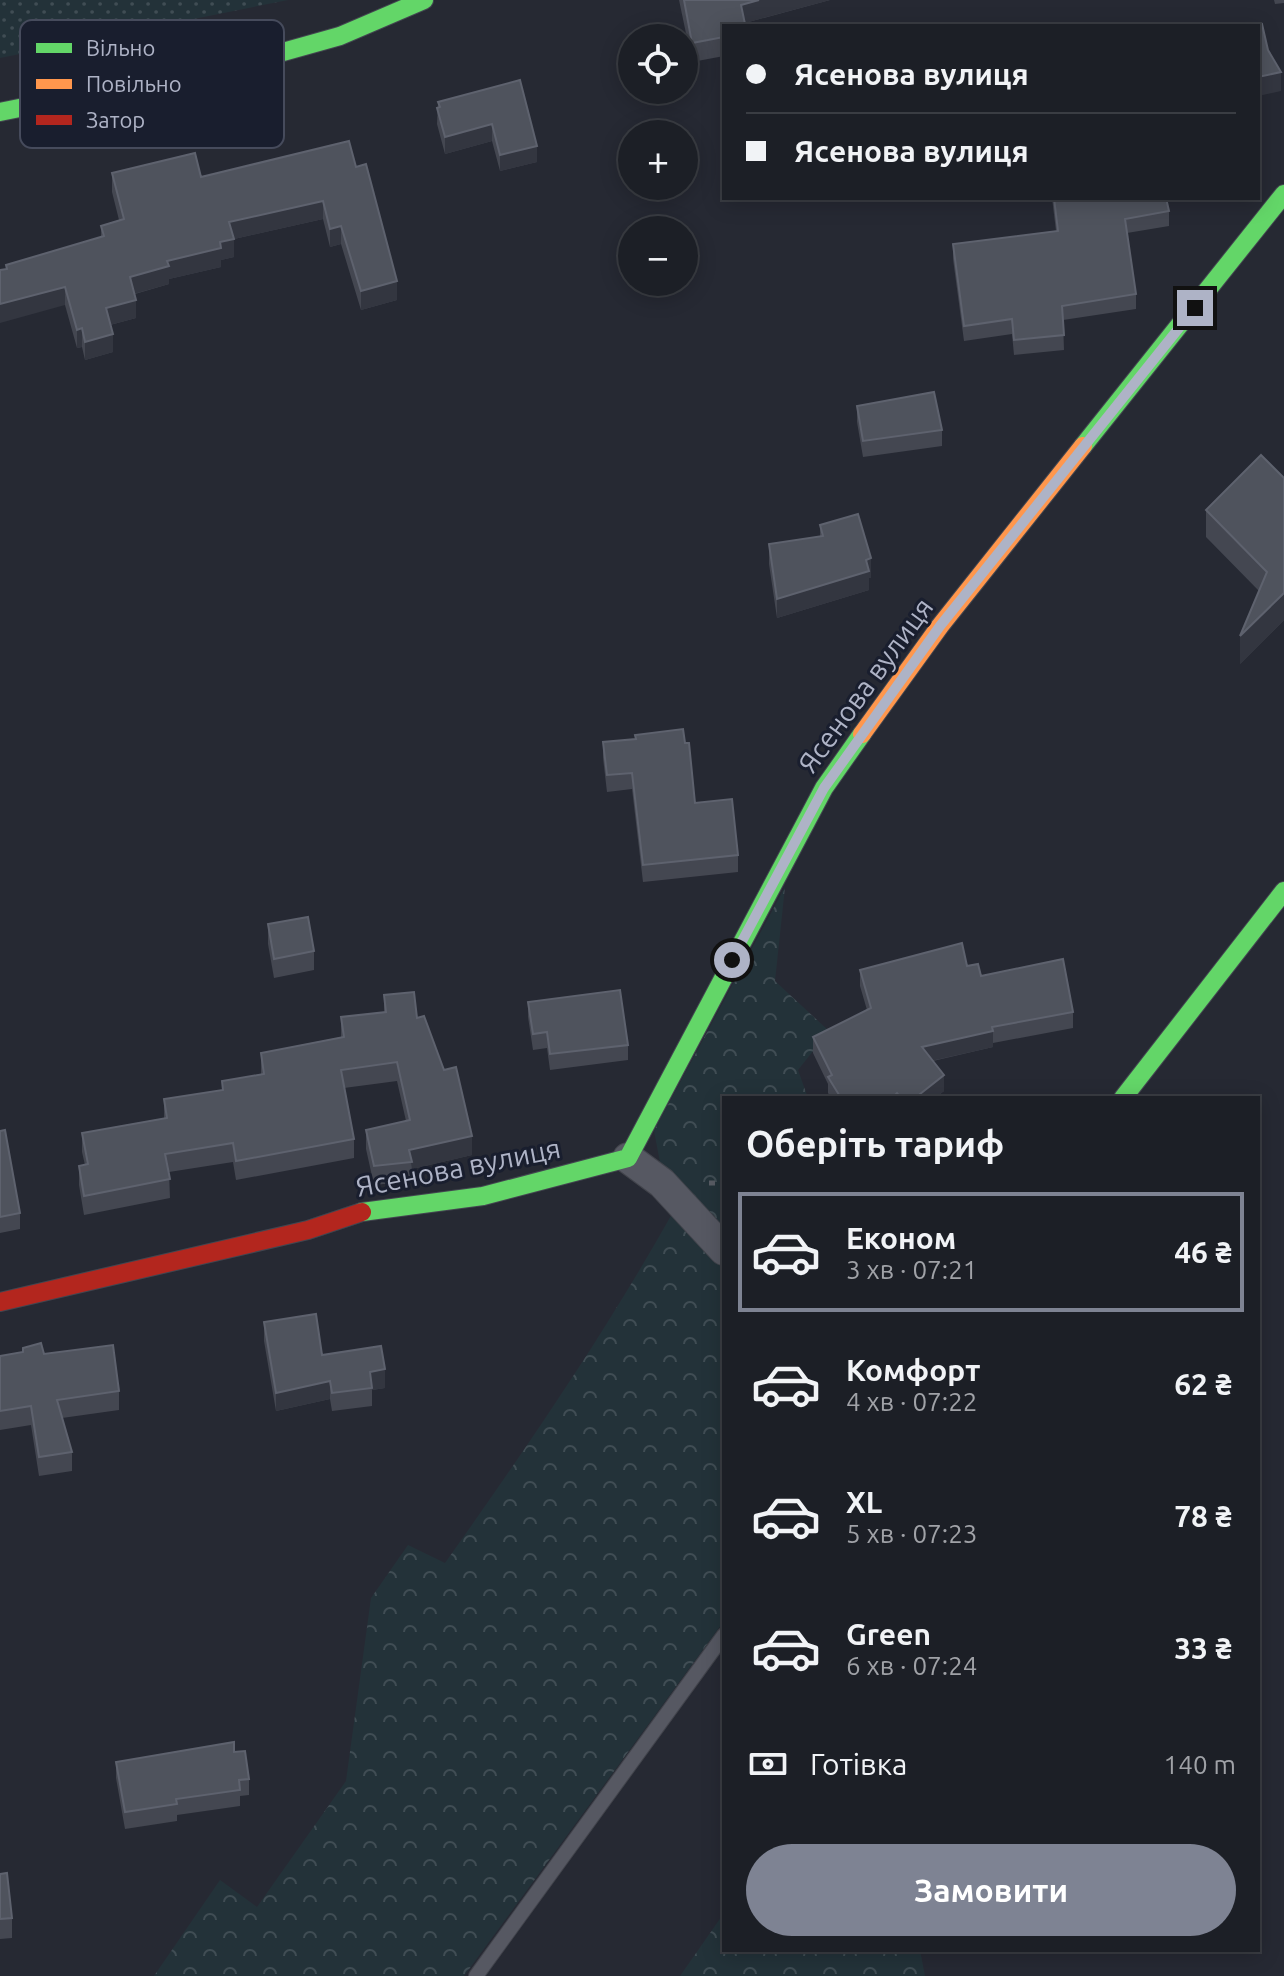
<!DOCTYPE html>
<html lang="uk">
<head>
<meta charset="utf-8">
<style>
  :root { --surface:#1c1f26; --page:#292c32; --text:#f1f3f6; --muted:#a0a2a7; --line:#3a3d43; --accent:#7e8393 }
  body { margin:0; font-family:Ubuntu,sans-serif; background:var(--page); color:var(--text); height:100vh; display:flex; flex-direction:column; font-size:30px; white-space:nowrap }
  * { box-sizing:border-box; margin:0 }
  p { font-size:26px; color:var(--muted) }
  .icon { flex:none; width:44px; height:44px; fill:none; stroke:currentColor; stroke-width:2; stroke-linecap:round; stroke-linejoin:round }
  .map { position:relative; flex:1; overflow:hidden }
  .details { position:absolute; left:722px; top:1096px; width:538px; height:856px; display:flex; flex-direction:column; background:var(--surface); border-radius:0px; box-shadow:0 4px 20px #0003,0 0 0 2px var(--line) }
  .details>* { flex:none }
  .hud { position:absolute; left:722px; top:24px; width:538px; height:176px; border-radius:0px; box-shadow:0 4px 20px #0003,0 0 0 2px var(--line); display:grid; align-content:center; height:176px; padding:0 24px; background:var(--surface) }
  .fabs { position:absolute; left:618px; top:24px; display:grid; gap:16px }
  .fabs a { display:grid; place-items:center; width:80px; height:80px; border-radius:50%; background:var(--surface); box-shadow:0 4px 20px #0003,0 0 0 2px var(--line); font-size:40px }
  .end { position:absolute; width:36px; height:36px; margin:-18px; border:10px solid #aeb3c6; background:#111; box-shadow:0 0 0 4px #111 }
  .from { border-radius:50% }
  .hud b { display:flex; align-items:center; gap:28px; height:76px; font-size:30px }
  .hud b+b { border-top:2px solid var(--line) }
  .hud i { width:20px; height:20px; background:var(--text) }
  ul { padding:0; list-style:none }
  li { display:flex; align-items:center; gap:24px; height:120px; margin:0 16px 12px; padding:0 8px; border:4px solid transparent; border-radius:0px }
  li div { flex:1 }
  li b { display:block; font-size:30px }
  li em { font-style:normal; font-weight:600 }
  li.selected { border-color:var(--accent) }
  li>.icon { width:72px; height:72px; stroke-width:1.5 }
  h2 { padding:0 24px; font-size:36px; line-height:96px }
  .pay { display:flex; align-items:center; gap:20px; height:88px; padding:0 24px; font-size:30px }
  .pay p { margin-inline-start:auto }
  .cta { display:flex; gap:16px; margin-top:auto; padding:16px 24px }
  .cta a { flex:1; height:92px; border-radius:48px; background:var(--accent); color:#fff; font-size:32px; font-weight:600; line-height:92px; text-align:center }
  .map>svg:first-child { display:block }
  .grass { fill:url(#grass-dots) }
  .forest { fill:url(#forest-crowns) }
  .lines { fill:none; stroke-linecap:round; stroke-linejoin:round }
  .lane-casing { stroke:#42444c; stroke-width:16 }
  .street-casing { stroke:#42444c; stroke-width:32 }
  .fast-casing { stroke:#434650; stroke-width:20 }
  .slow-casing { stroke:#434650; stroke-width:20 }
  .jam-casing { stroke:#434650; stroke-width:20 }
  .path { stroke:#585c64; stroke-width:5; stroke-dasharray:6 6; stroke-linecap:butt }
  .lane { stroke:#565862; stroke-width:14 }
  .street { stroke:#565862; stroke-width:30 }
  .fast { stroke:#63d668; stroke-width:18 }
  .slow { stroke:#ff974d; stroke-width:18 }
  .jam { stroke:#b3261e; stroke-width:18 }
  .wall { fill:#444751 }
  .shaded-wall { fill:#333640 }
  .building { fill:#4f535d; stroke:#5e626e; stroke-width:2 }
  .route { stroke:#aeb3c6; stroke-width:10 }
  .labels { text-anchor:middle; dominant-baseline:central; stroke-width:6; stroke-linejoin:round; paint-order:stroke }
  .street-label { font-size:28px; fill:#aeb3c6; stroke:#191e2e }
  .key { fill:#191e2e; stroke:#464b5c; stroke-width:2 }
  .key-label { font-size:22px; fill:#aeb3c6 }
</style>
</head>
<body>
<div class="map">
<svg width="1284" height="1976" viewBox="0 0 1284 1976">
  <defs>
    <pattern id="grass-dots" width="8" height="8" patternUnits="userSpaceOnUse" patternTransform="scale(2)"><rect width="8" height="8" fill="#233239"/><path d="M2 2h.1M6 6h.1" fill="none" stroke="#404d54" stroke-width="1.8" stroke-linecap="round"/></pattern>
    <pattern id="forest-crowns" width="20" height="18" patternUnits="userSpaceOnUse" patternTransform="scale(2)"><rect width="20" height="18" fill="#233239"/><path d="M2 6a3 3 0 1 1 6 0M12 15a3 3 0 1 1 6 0" fill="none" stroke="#404d54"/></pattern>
  </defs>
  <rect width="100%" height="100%" fill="#262933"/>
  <path class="grass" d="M0,0H288L0,58Z"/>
  <g class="forest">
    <path d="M785,887L775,981L829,1031L798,1070L808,1098H724V1229L660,1162L654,1131Z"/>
    <path d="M672,1214L695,1232L724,1265V1621L464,1976H154L220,1880L257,1907L346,1781L371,1598L408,1545L445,1563C525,1450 604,1335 672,1214Z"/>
    <path d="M724,1913V1950H920L925,1976H680Z"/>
  </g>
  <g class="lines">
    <g class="lane-casing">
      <path id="lane" d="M476,1976L724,1635"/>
    </g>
    <g class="street-casing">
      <path id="street" d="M628,1158L662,1183L724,1250"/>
    </g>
    <g class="fast-casing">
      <g id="fast">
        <path d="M0,112L247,62L340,36L424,0"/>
        <path d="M1083,446L1284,194"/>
        <path d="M1123,1098L1284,891"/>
        <path d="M362,1212L483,1196L628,1158L824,788L862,734"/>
      </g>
    </g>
    <g class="slow-casing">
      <path id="slow" d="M862,734L940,626L1083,446"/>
    </g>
    <g class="jam-casing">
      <path id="jam" d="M0,1302L308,1230L362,1212"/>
    </g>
    <path class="path" d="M709,1183H724"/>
    <use href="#lane" class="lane"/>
    <use href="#street" class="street"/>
    <use href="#fast" class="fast"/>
    <use href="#slow" class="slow"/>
    <use href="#jam" class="jam"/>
  </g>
  <g class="wall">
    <path d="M679,0H830L745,23V26H724V56L692,62Z"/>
    <path d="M1274,0H1284V3L1275,4Z"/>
    <path d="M520,80L537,162L500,171L492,141L445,154L437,124L438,102Z"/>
    <path d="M356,167L397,300L361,310L341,244L330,247L323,219L234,239V257L221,260V267L169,279V284L135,294L136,318L110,325L113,352L85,360L82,347L77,348L65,305L6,269V265L101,237V226L119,220L112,192V173L201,177Z"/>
    <path d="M1052,198H1166L1169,211V226L1127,233L1136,294V309L1063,320L1064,350L1014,355L1012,334L964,341L953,259V244L1056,231Z"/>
    <path d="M857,406L942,430V446L863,457L857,422Z"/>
    <path d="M1284,478V620L1240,664L1259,591L1206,537V510Z"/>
    <path d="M820,525L871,578H869V590L777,618L769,564V544L820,537Z"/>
    <path d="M603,742L695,803L738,855V872L643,882L632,789L607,792L603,758Z"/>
    <path d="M268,924L314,951V970L274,978L268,944Z"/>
    <path d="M967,966L981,976L1073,1012V1028L993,1043V1047L933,1061L944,1091L935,1098H831L828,1093V1084L813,1053V1037L867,1010L860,986V970Z"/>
    <path d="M384,995L417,1018L472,1155L412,1169V1181L374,1185L366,1149V1130L406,1121L397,1081L344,1088L354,1139V1158L236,1180L233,1162L169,1172L170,1198L84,1215L79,1185V1166L85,1165L82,1152V1133L164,1118V1099L222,1090V1081L261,1074V1053L341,1037V1017L384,1012Z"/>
    <path d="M528,1002L628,1045V1060L550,1070L547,1048L533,1050L528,1017Z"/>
    <path d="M0,1131L20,1213V1229L0,1233Z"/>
    <path d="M264,1322L322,1355L385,1388L372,1390V1406L332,1411L330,1399L276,1411L264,1341Z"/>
    <path d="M44,1354L119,1391V1410L62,1418L72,1452V1471L39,1476L31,1425L0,1430V1356Z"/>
    <path d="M234,1752L249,1779V1795L240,1796V1806L177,1815V1821L125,1829L116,1778V1762Z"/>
    <path d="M0,1874L12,1918V1938L0,1939Z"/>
  </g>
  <g class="shaded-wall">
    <path d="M759,0H830L741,24V5Z"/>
    <path d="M1281,72V91L1258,96V77Z"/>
    <path d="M492,124V141L445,154V137Z"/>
    <path d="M537,146V162L500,171V155Z"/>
    <path d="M323,201V219L234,239V257L221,260V267L169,279V284L130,295V277L167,261L220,242L229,222Z"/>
    <path d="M341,226V244L330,247V229Z"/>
    <path d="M397,281V300L361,310V291Z"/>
    <path d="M65,287V305L0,323V304Z"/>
    <path d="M136,300V318L106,326V308Z"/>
    <path d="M82,328V347L77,348V330Z"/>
    <path d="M113,334V352L85,360V342Z"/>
    <path d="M871,558V578H869V590L777,618V599Z"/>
    <path d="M1284,593V620L1240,664V636Z"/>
    <path d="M993,1031V1047L922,1063V1047Z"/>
    <path d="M944,1075V1091L935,1098H915Z"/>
    <path d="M472,1136V1155L412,1169L409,1150Z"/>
    <path d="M385,1369V1388L372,1390L370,1372Z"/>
    <path d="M330,1381V1399L276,1411V1393Z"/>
  </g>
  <g class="building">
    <path d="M684,0H759L741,5L745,24L734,26H724V37L692,43Z"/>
    <path d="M1262,24L1268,50L1281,72L1258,77V26H1255Z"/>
    <path d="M520,80L537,146L500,155L492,124L445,137L437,108L440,107L438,102Z"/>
    <path d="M349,141L356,167L366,164L397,281L361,291L341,226L330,229L323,201L229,222L234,239L220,242L221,248L167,261L169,266L130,277L136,300L106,308L113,334L85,342L82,328L77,330L65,287L0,304V270L7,269L6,265L104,236L101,226L124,219L112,173L195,153L201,177Z"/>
    <path d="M1054,198H1166L1169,211L1125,219L1136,294L1062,306L1064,335L1014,340L1012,319L964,326L953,244L1058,231Z"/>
    <path d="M934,392L942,430L863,441L857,406Z"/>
    <path d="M1261,455L1284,478V593L1240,636L1267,572L1206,510Z"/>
    <path d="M858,514L871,558L866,560L869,571L777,599L769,544L823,536L820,525Z"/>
    <path d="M683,729L685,743H689L695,803L732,799L738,855L643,865L632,773L607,775L603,742L636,739L635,735Z"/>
    <path d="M308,917L314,951L274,959L268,924Z"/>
    <path d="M962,943L967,966L978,964L981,976L1063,959L1073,1012L992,1027L993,1031L922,1047L944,1075L915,1098H901L897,1093L892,1098H841L828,1077L832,1075L813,1037L871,1008L860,970Z"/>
    <path d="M620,990L628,1045L550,1054L547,1032L533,1034L528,1002Z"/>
    <path d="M414,992L417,1018L424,1016L444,1070L456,1067L472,1136L409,1150L412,1162L374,1166L366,1130L410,1120L397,1062L341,1070L354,1139L236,1161L233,1143L165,1154L170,1179L84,1196L79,1166L88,1164L82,1133L167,1118L164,1099L223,1090L222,1081L264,1074L261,1053L344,1037L341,1017L386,1012L384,995Z"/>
    <path d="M5,1130L20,1213L0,1217V1131Z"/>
    <path d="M316,1314L322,1355L381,1346L385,1369L370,1372L372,1388L332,1393L330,1381L276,1393L264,1322Z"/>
    <path d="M41,1343L44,1354L113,1345L119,1391L57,1400L72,1452L39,1457L31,1406L0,1411V1356L23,1352V1348Z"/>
    <path d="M234,1742V1752L245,1751L249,1779L239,1780L240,1790L176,1799L177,1804L125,1812L116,1762Z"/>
    <path d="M7,1873L12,1918L0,1919V1874Z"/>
  </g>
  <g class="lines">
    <path class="route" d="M732,960L824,788L940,626L1195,308"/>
  </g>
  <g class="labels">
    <g class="street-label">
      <text transform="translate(865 685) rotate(-54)">Ясенова вулиця</text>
      <text transform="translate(458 1167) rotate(-11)">Ясенова вулиця</text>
    </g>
  </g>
  <rect x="20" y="20" width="264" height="128" rx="12" class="key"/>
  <rect x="36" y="43" width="36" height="10" fill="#63d668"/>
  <rect x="36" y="79" width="36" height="10" fill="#ff974d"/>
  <rect x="36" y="115" width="36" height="10" fill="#b3261e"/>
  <g class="key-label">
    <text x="86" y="56">Вільно</text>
    <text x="86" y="92">Повільно</text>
    <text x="86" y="128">Затор</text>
  </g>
</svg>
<div class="fabs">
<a><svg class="icon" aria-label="locate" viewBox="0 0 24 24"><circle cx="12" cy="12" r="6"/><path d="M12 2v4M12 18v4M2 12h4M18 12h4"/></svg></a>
<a>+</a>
<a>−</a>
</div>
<i class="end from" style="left:732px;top:960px"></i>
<i class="end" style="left:1195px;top:308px"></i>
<div class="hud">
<b><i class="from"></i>Ясенова вулиця</b>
<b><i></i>Ясенова вулиця</b>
</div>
<section class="details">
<h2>Оберіть тариф</h2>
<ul>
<li class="selected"><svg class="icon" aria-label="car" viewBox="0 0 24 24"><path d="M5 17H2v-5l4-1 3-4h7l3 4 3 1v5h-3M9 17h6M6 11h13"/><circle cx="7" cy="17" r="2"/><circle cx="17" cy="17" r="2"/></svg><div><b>Економ</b><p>3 хв · 07:21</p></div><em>46 ₴</em></li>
<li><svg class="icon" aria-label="car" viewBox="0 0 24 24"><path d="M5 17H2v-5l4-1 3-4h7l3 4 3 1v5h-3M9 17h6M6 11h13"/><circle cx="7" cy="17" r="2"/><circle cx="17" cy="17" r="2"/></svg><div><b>Комфорт</b><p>4 хв · 07:22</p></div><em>62 ₴</em></li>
<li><svg class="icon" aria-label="car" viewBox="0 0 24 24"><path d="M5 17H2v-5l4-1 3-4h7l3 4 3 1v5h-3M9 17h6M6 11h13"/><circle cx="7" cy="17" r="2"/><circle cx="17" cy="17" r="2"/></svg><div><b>XL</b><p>5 хв · 07:23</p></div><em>78 ₴</em></li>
<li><svg class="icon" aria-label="car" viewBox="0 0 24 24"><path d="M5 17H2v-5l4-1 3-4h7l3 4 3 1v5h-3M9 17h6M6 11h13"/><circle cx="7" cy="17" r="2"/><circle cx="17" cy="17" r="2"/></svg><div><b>Green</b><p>6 хв · 07:24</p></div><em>33 ₴</em></li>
</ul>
<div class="pay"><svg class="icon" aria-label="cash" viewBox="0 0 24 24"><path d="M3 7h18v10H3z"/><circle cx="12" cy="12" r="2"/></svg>Готівка<p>140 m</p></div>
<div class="cta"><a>Замовити</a></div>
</section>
</div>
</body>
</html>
